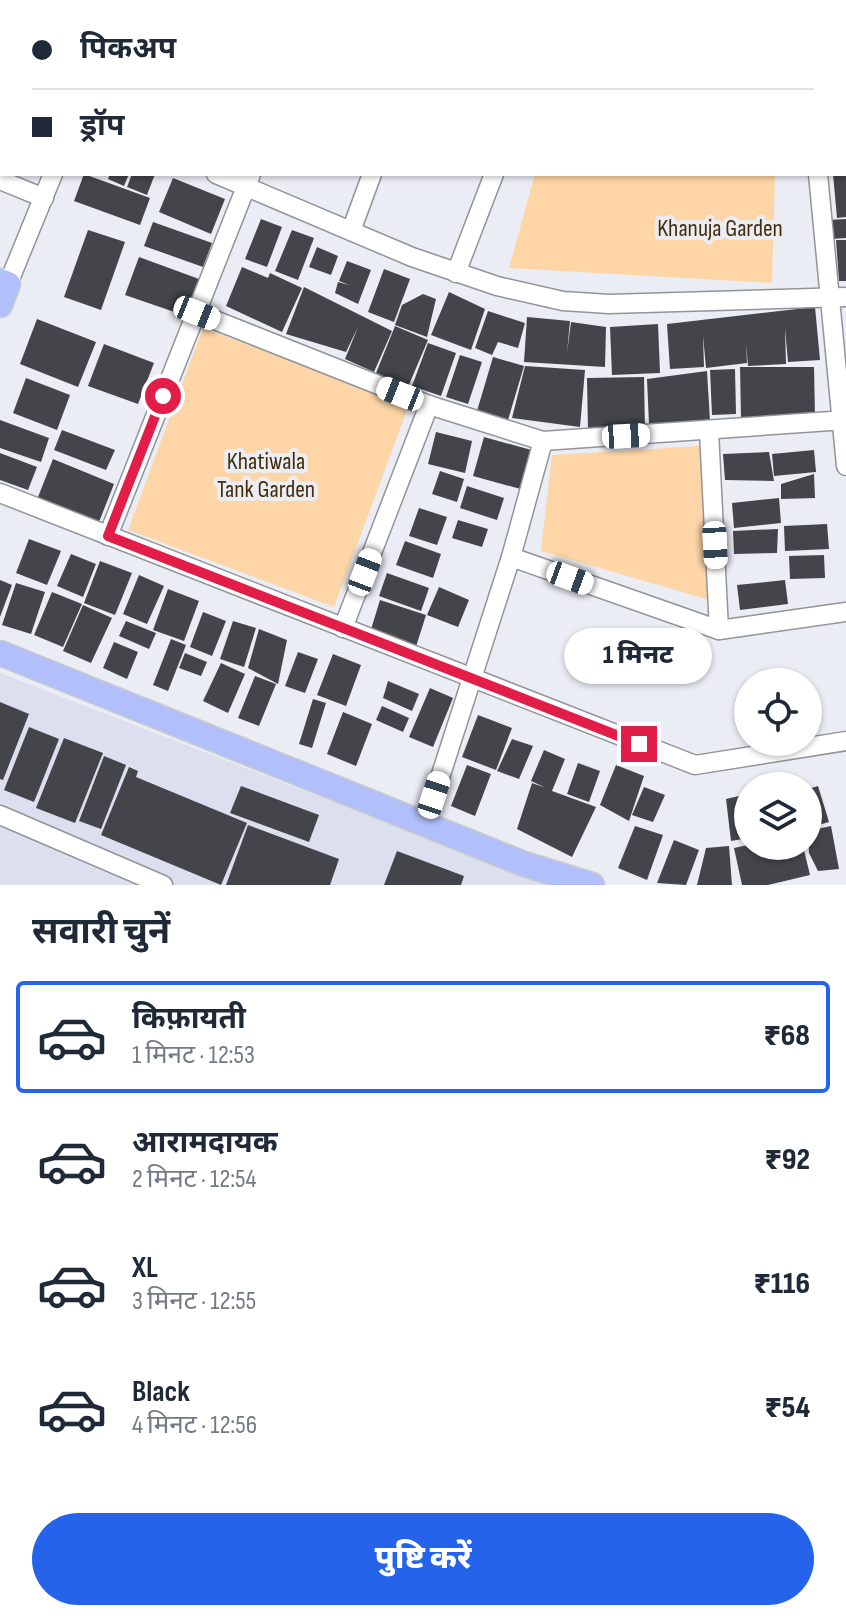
<!DOCTYPE html>
<html lang="hi">
<head>
<meta charset="utf-8">
<style>
  :root { --surface:#fff; --page:#f2f2f3; --text:#1f2937; --muted:#747a83; --line:#e0e1e3; --accent:#2563eb }
  body { margin:0; font-family:"Sofia Sans Condensed","Noto Sans Devanagari",sans-serif; background:var(--page); color:var(--text); height:100vh; display:flex; flex-direction:column; font-size:30px; white-space:nowrap }
  * { box-sizing:border-box; margin:0 }
  p { font-size:26px; color:var(--muted) }
  .icon { flex:none; width:44px; height:44px; fill:none; stroke:currentColor; stroke-width:2; stroke-linecap:round; stroke-linejoin:round }
  .map { position:relative; height:885px; overflow:hidden }
  .details { display:flex; flex-direction:column; background:var(--surface); flex:1 }
  .details>* { flex:none }
  .hud { position:absolute; left:0px; top:0px; width:846px; height:176px; box-shadow:0 2px 6px #0004; display:grid; align-content:center; height:176px; padding:0 32px; background:var(--surface) }
  .fabs { position:absolute; left:734px; top:668px; display:grid; gap:16px }
  .fabs a { display:grid; place-items:center; width:88px; height:88px; border-radius:50%; background:var(--surface); box-shadow:0 2px 6px #0004; font-size:40px }
  .end { position:absolute; width:36px; height:36px; margin:-18px; border:10px solid #e11d48; background:#fff; box-shadow:0 0 0 4px #fff }
  .from { border-radius:50% }
  .bubble { position:absolute; height:56px; border-radius:28px; background:var(--surface); box-shadow:0 2px 6px #0004; font-size:26px; font-weight:800; line-height:56px; text-align:center }
  .car { position:absolute; width:24px; height:48px; margin:-24px -12px; border-radius:10px; box-shadow:0 0 6px 2px #0007; background:linear-gradient(#fff 24%,#345 0 40%,#fff 0 76%,#345 0 86%,#fff 0) }
  .hud b { display:flex; align-items:center; gap:28px; height:76px; font-size:30px }
  .hud b+b { border-top:2px solid var(--line) }
  .hud i { width:20px; height:20px; background:var(--text) }
  ul { padding:0; list-style:none }
  li { display:flex; align-items:center; gap:24px; height:112px; margin:0 16px 12px; padding:0 16px; border:4px solid transparent; border-radius:8px }
  li div { flex:1 }
  li b { display:block; font-size:30px }
  li em { font-style:normal; font-weight:800 }
  li.selected { border-color:var(--accent) }
  li>.icon { width:72px; height:72px; stroke-width:1.5 }
  h2 { padding:0 32px; font-size:36px; line-height:96px }
  .action { display:flex; gap:16px; margin-top:auto; padding:16px 32px }
  .action a { flex:1; height:92px; border-radius:48px; background:var(--accent); color:#fff; font-size:32px; font-weight:800; line-height:92px; text-align:center }
  .map>svg:first-child { display:block }
  .built { fill:#dce0ee }
  .green { fill:#fdd5a6 }
  .building { fill:#43454a }
  .lines { fill:none; stroke-linecap:round; stroke-linejoin:round }
  .minor-casing { stroke:#92949a; stroke-width:21 }
  .major-casing { stroke:#ccc; stroke-width:27 }
  .minor { stroke:#fff; stroke-width:18 }
  .major { stroke:#b1bffa; stroke-width:24 }
  .route { stroke:#e11d48; stroke-width:10 }
  .labels { text-anchor:middle; dominant-baseline:central; stroke-width:8; stroke-linejoin:round; paint-order:stroke }
  .park-label { font-size:24px; fill:#452d0a; stroke:#ebedf4 }
</style>
</head>
<body>
<div class="map">
<svg width="846" height="885" viewBox="0 0 846 885">
  <rect width="100%" height="100%" fill="#ebedf4"/>
  <path class="built" d="M0,673L548,885H0Z"/>
  <g class="green">
    <path d="M535,174H775L772,283L509,268Z"/>
    <path d="M203,328L409,405L334,607L128,530Z"/>
    <path d="M700,446L710,600L541,551L552,455Z"/>
  </g>
  <g class="building">
    <path d="M84,174L150,198L140,225L74,201Z"/>
    <path d="M110,174H129L124,186L108,179Z"/>
    <path d="M132,174H155L147,195L127,187Z"/>
    <path d="M833,174H846V217L837,218Z"/>
    <path d="M173,178L225,199L211,234L159,212Z"/>
    <path d="M261,219L282,227L267,267L245,259Z"/>
    <path d="M846,219V238L831,239L828,220Z"/>
    <path d="M153,222L212,243L203,267L144,246Z"/>
    <path d="M88,230L125,242L101,310L64,297Z"/>
    <path d="M292,230L314,238L298,280L275,271Z"/>
    <path d="M836,240H846V281H839Z"/>
    <path d="M317,247L338,256L331,275L309,267Z"/>
    <path d="M139,257L199,279L186,316L125,295Z"/>
    <path d="M347,261L371,270L358,304L335,293L338,282L349,285L339,281Z"/>
    <path d="M242,267L268,278L270,273L302,288L282,332L226,306Z"/>
    <path d="M384,269L410,279L394,322L368,312Z"/>
    <path d="M304,287L392,331L374,372L345,359L358,327L346,352L286,334Z"/>
    <path d="M449,292L485,309L471,350L431,335Z"/>
    <path d="M423,294L436,299L427,337L395,325L402,305Z"/>
    <path d="M815,307L820,360L788,362L785,328L786,364L748,366L746,344L747,363L706,368L703,336L704,367L670,369L667,324Z"/>
    <path d="M488,311L525,323L518,348L498,342L492,355L475,348Z"/>
    <path d="M527,317L570,321L567,353L571,322L606,327L605,367L524,362Z"/>
    <path d="M37,319L96,342L78,387L20,364Z"/>
    <path d="M658,324L660,373L612,375L610,327Z"/>
    <path d="M395,326L428,340L408,387L376,373Z"/>
    <path d="M428,343L456,353L441,396L412,386Z"/>
    <path d="M104,344L154,363L138,404L88,386Z"/>
    <path d="M460,355L482,362L468,404L446,397Z"/>
    <path d="M493,357L524,366L508,420L477,411Z"/>
    <path d="M525,366L585,370L580,427L512,418Z"/>
    <path d="M740,367H814L815,417L741,418Z"/>
    <path d="M735,369L736,414L712,415L710,370Z"/>
    <path d="M707,371L710,421L649,424L647,379Z"/>
    <path d="M644,377L645,431L588,432L587,378Z"/>
    <path d="M26,378L70,395L57,430L13,413Z"/>
    <path d="M0,420L49,438L41,462L0,448Z"/>
    <path d="M62,430L115,450L106,470L54,450Z"/>
    <path d="M436,432L472,441L465,473L428,464Z"/>
    <path d="M484,437L535,451L524,490L473,476Z"/>
    <path d="M814,450L816,472L774,476L772,454Z"/>
    <path d="M769,452L774,481L725,480L723,454Z"/>
    <path d="M0,453L37,467L28,490L0,480Z"/>
    <path d="M53,459L114,484L99,522L38,497Z"/>
    <path d="M440,471L464,479L457,502L432,494Z"/>
    <path d="M814,474L815,498L781,499V484Z"/>
    <path d="M467,486L504,498L497,520L460,508Z"/>
    <path d="M779,498L781,523L734,528L732,503Z"/>
    <path d="M419,508L447,517L437,545L409,536Z"/>
    <path d="M458,520L488,529L482,547L452,538Z"/>
    <path d="M827,524L829,549L785,551L784,526Z"/>
    <path d="M778,529L777,553L734,554L733,531Z"/>
    <path d="M29,539L61,551L47,585L16,573Z"/>
    <path d="M405,541L441,554L433,578L396,565Z"/>
    <path d="M71,554L96,564L83,597L57,586Z"/>
    <path d="M824,555L825,578L790,579L789,556Z"/>
    <path d="M100,561L132,573L115,615L84,603Z"/>
    <path d="M387,573L429,588L421,611L379,596Z"/>
    <path d="M139,575L164,586L147,624L123,614Z"/>
    <path d="M0,580L12,585L0,617Z"/>
    <path d="M785,580L788,604L740,610L737,585Z"/>
    <path d="M16,583L45,592L31,634L2,625Z"/>
    <path d="M439,587L469,600L458,627L427,615Z"/>
    <path d="M168,589L199,601L184,641L153,630Z"/>
    <path d="M52,592L82,604L63,647L34,635Z"/>
    <path d="M380,600L426,615L415,650L369,636Z"/>
    <path d="M83,605L112,618L91,663L63,651Z"/>
    <path d="M203,612L226,621L212,656L190,647Z"/>
    <path d="M126,621L156,633L149,649L119,636Z"/>
    <path d="M233,621L256,628L244,667L220,659Z"/>
    <path d="M259,629L287,640L278,684L248,668Z"/>
    <path d="M171,639L186,645L168,691L153,685Z"/>
    <path d="M114,642L138,652L127,679L103,668Z"/>
    <path d="M298,652L318,659L305,693L285,686Z"/>
    <path d="M185,653L207,662L201,676L179,668Z"/>
    <path d="M333,654L361,665L346,706L317,695Z"/>
    <path d="M221,663L245,674L228,713L203,701Z"/>
    <path d="M255,676L276,684L259,726L238,718Z"/>
    <path d="M388,681L419,694L412,711L383,698Z"/>
    <path d="M430,688L453,698L433,747L409,737Z"/>
    <path d="M313,699L326,703L312,748L299,744Z"/>
    <path d="M0,702L29,714L3,780L0,779Z"/>
    <path d="M382,706L409,718L403,732L376,720Z"/>
    <path d="M343,712L372,724L356,766L327,754Z"/>
    <path d="M478,715L512,728L496,770L462,757Z"/>
    <path d="M29,727L59,739L34,802L4,790Z"/>
    <path d="M64,738L103,753L75,823L36,808Z"/>
    <path d="M512,739L533,746L519,779L497,771Z"/>
    <path d="M544,750L565,759L552,791L596,807L572,857L517,829L532,783L546,788L531,781Z"/>
    <path d="M104,756L126,765L101,829L79,821Z"/>
    <path d="M578,763L600,771L589,802L567,794Z"/>
    <path d="M467,765L491,774L475,816L451,806Z"/>
    <path d="M616,765L644,776L629,821L600,805Z"/>
    <path d="M129,767L138,771L136,777L247,823L221,885L101,835Z"/>
    <path d="M241,786L319,815L309,842L230,813Z"/>
    <path d="M818,786L829,822L808,828V789Z"/>
    <path d="M644,787L665,795L653,822L632,815Z"/>
    <path d="M748,794V838L731,841L726,799Z"/>
    <path d="M248,825L339,859L330,885H226Z"/>
    <path d="M635,826L663,835L647,880L618,868Z"/>
    <path d="M831,826L839,869L818,871L809,853L808,831Z"/>
    <path d="M674,840L699,850L686,885L657,883Z"/>
    <path d="M748,845L803,846L810,875L768,885H742L734,848Z"/>
    <path d="M729,846L732,885H697L706,848Z"/>
    <path d="M397,851L464,876L461,885H384Z"/>
  </g>
  <g class="lines">
    <g class="minor-casing">
      <g id="minor">
        <path d="M802,0V2"/>
        <path d="M12,2L13,0"/>
        <path d="M118,2L119,0"/>
        <path d="M325,2L330,0"/>
        <path d="M435,2L436,0"/>
        <path d="M561,2V0"/>
        <path d="M0,85L2,86"/>
        <path d="M216,174L412,257L497,286L563,301L609,304L846,297"/>
        <path d="M818,174L846,466"/>
        <path d="M0,180L44,198"/>
        <path d="M351,231L372,174"/>
        <path d="M456,273L494,174"/>
        <path d="M8,284L53,174"/>
        <path d="M197,313L429,405L543,441L846,420"/>
        <path d="M709,431L719,630"/>
        <path d="M0,493L695,765L846,741"/>
        <path d="M108,536L251,174"/>
        <path d="M511,557L719,630L846,612"/>
        <path d="M343,628L429,405"/>
        <path d="M0,815L163,885"/>
        <path d="M425,824L511,557L543,441"/>
      </g>
    </g>
    <g class="major-casing">
      <g id="major">
        <path d="M0,281L8,284L0,305"/>
        <path d="M0,653L524,864L592,885"/>
      </g>
    </g>
    <use href="#minor" class="minor"/>
    <use href="#major" class="major"/>
  </g>
  <g class="lines">
    <path class="route" d="M163,396L108,536L639,744"/>
  </g>
  <g class="labels">
    <g class="park-label">
      <text x="720" y="228">Khanuja Garden</text>
      <text x="266" y="461">Khatiwala<tspan x="266" dy="28">Tank Garden</tspan></text>
    </g>
  </g>
</svg>
<div class="fabs">
<a><svg class="icon" aria-label="locate" viewBox="0 0 24 24"><circle cx="12" cy="12" r="6"/><path d="M12 2v4M12 18v4M2 12h4M18 12h4"/></svg></a>
<a><svg class="icon" aria-label="layers" viewBox="0 0 24 24"><path d="M12 4l9 5-9 5-9-5zM3 14l9 5 9-5"/></svg></a>
</div>
<i class="end from" style="left:163px;top:396px"></i>
<i class="end" style="left:639px;top:744px"></i>
<div class="bubble" style="left:564px;top:628px;width:148px">1 मिनट</div>
<i class="car" style="left:197px;top:313px;rotate:112deg"></i>
<i class="car" style="left:400px;top:394px;rotate:292deg"></i>
<i class="car" style="left:626px;top:436px;rotate:87deg"></i>
<i class="car" style="left:715px;top:545px;rotate:177deg"></i>
<i class="car" style="left:365px;top:572px;rotate:21deg"></i>
<i class="car" style="left:570px;top:578px;rotate:110deg"></i>
<i class="car" style="left:434px;top:795px;rotate:18deg"></i>
<div class="hud">
<b><i class="from"></i>पिकअप</b>
<b><i></i>ड्रॉप</b>
</div>
</div>
<section class="details">
<h2>सवारी चुनें</h2>
<ul>
<li class="selected"><svg class="icon" aria-label="car" viewBox="0 0 24 24"><path d="M5 17H2v-5l4-1 3-4h7l3 4 3 1v5h-3M9 17h6M6 11h13"/><circle cx="7" cy="17" r="2"/><circle cx="17" cy="17" r="2"/></svg><div><b>किफ़ायती</b><p>1 मिनट · 12:53</p></div><em>₹68</em></li>
<li><svg class="icon" aria-label="car" viewBox="0 0 24 24"><path d="M5 17H2v-5l4-1 3-4h7l3 4 3 1v5h-3M9 17h6M6 11h13"/><circle cx="7" cy="17" r="2"/><circle cx="17" cy="17" r="2"/></svg><div><b>आरामदायक</b><p>2 मिनट · 12:54</p></div><em>₹92</em></li>
<li><svg class="icon" aria-label="car" viewBox="0 0 24 24"><path d="M5 17H2v-5l4-1 3-4h7l3 4 3 1v5h-3M9 17h6M6 11h13"/><circle cx="7" cy="17" r="2"/><circle cx="17" cy="17" r="2"/></svg><div><b>XL</b><p>3 मिनट · 12:55</p></div><em>₹116</em></li>
<li><svg class="icon" aria-label="car" viewBox="0 0 24 24"><path d="M5 17H2v-5l4-1 3-4h7l3 4 3 1v5h-3M9 17h6M6 11h13"/><circle cx="7" cy="17" r="2"/><circle cx="17" cy="17" r="2"/></svg><div><b>Black</b><p>4 मिनट · 12:56</p></div><em>₹54</em></li>
</ul>
<div class="action"><a>पुष्टि करें</a></div>
</section>
</body>
</html>
